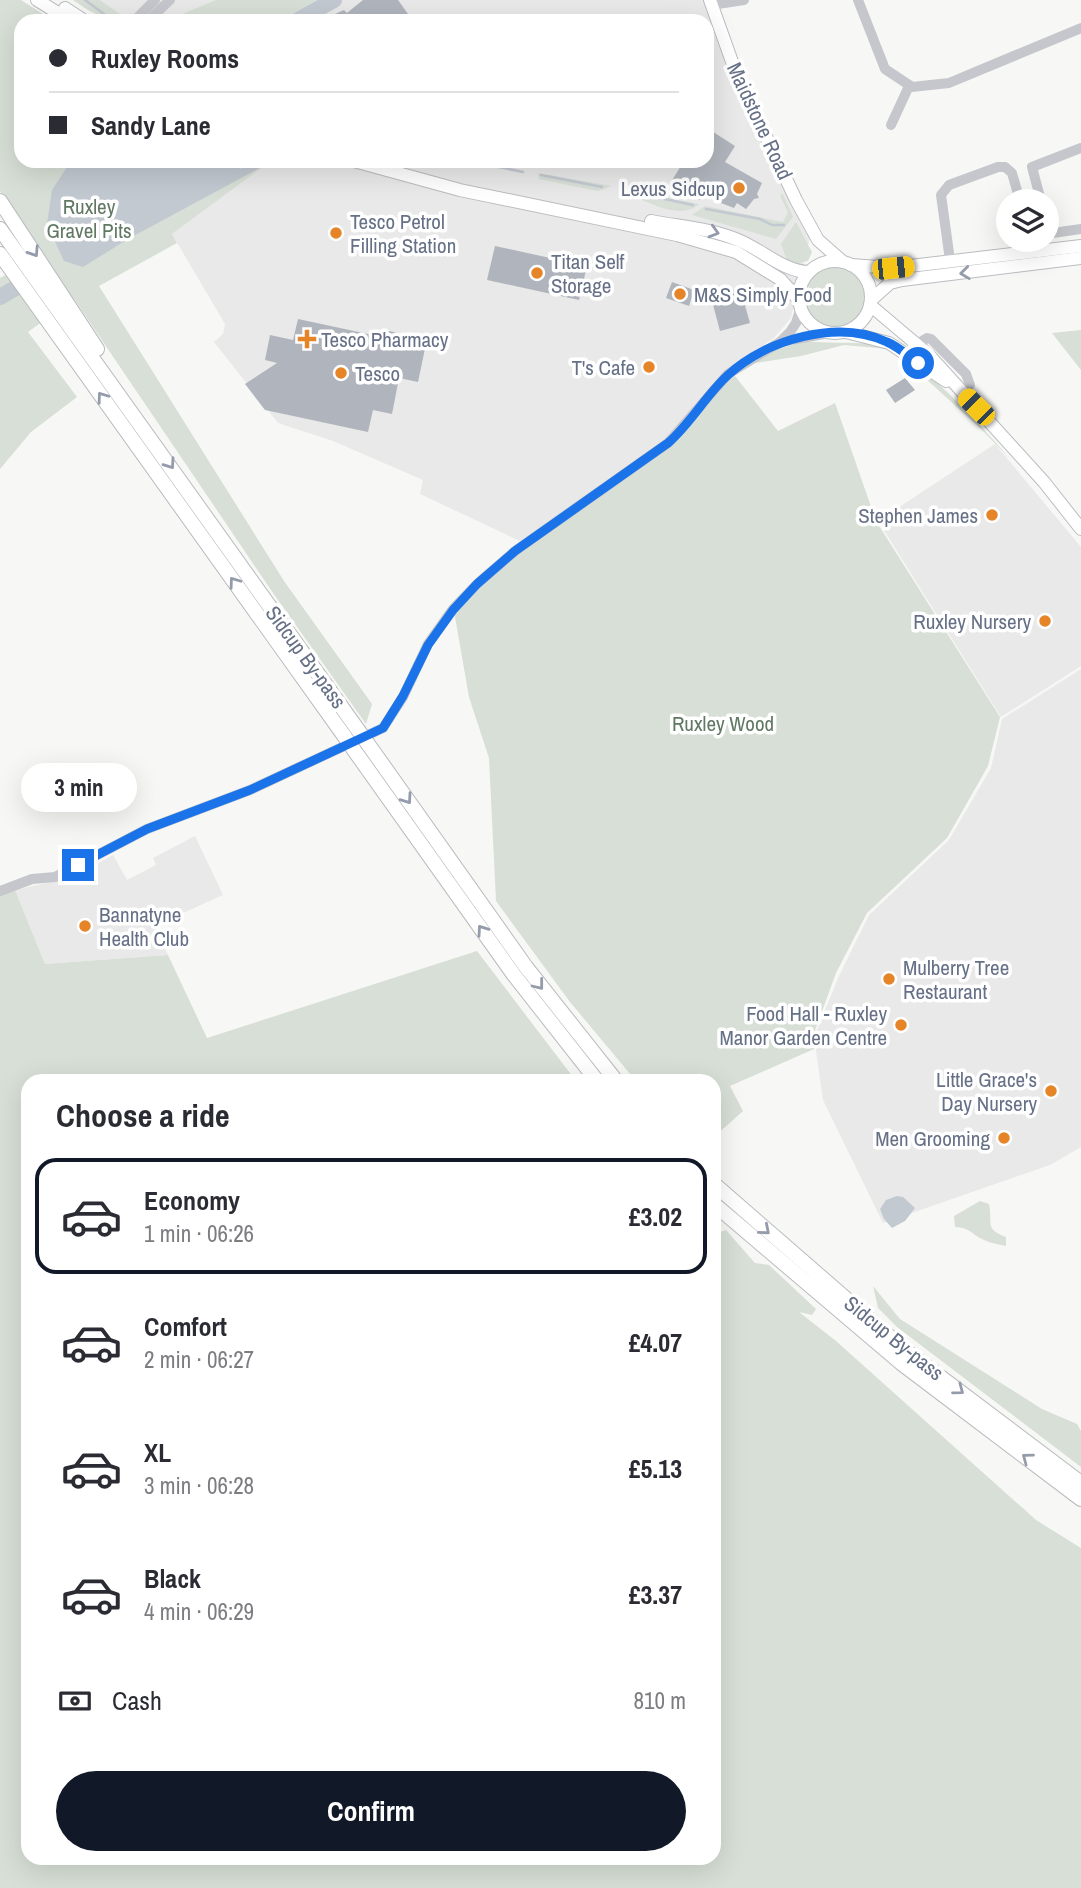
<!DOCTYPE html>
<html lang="en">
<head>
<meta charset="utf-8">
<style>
  :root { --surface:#fff; --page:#f7f7f7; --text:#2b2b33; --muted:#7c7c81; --line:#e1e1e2; --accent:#111827 }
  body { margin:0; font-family:"Archivo Narrow",sans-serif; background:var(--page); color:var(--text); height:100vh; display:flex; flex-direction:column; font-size:26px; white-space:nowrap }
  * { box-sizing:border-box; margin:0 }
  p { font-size:23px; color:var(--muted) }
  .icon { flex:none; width:38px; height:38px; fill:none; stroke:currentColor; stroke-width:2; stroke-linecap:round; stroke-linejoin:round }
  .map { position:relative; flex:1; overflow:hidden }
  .sheet { position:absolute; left:21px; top:1074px; width:700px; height:791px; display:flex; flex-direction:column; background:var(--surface); border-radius:21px; box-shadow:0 7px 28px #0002 }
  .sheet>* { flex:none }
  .top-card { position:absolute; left:14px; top:14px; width:700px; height:154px; border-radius:21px; box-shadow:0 7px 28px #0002; display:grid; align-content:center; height:154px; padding:0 35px; background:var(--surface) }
  .tools { position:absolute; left:996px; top:189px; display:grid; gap:14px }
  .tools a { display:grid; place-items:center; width:63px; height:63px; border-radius:50%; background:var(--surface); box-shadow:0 7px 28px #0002; font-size:35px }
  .end { position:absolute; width:32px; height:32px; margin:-16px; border:9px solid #1a73e8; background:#fff; box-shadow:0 0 0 4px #fff }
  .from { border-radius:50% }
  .bubble { position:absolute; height:49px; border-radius:24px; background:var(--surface); box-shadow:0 7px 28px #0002; font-size:23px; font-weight:700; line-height:49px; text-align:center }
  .car { position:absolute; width:21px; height:42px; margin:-21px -10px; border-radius:9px; box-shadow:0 0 5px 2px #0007; background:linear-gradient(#f5c518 24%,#345 0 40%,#f5c518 0 76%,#345 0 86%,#f5c518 0) }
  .top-card b { display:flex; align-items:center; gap:24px; height:66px; font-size:26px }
  .top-card b+b { border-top:2px solid var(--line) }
  .top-card i { width:18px; height:18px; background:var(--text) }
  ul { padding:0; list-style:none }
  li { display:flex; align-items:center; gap:21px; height:116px; margin:0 14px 10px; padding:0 21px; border:4px solid transparent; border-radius:21px }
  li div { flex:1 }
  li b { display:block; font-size:26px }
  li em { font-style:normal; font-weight:700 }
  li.current { border-color:var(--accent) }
  li>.icon { width:63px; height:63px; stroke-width:1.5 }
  h2 { padding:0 35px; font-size:32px; line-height:84px }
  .pay { display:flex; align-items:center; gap:18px; height:77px; padding:0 35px; font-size:26px }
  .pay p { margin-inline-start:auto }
  .primary-button { display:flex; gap:14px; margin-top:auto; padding:14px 35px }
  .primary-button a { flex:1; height:80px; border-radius:42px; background:var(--accent); color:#fff; font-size:28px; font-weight:700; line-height:80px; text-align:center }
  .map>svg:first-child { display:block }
  .built { fill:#e8e9e8 }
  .green { fill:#d7dfd6 }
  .water { fill:#c3c9d1 }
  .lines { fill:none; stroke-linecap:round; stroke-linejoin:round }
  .stream { stroke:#c3c9d1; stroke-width:2.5 }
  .river { stroke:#c3c9d1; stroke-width:16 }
  .building { fill:#b0b5bd }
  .major-casing { stroke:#babcc1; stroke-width:14 }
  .highway-casing { stroke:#babbbf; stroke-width:16 }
  .minor { stroke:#c5c7cc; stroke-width:10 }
  .major { stroke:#fff; stroke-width:12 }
  .highway { stroke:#fff; stroke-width:14 }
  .highway-bridge-casing { stroke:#babbbf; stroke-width:16; stroke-linecap:butt }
  .highway-bridge { stroke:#fff; stroke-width:14 }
  .oneway { stroke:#949baa }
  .route { stroke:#1a73e8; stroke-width:9 }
  .poi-dot { fill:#e58528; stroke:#fff; stroke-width:2.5 }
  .labels { text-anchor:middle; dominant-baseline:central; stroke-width:7; stroke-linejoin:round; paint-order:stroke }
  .street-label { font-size:21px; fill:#667086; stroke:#fff }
  .poi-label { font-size:21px; fill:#667086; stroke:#fff; text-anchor:end }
  .park-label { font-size:21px; fill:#617863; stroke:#fff }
</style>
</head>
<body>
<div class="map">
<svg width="1081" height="1888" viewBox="0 0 1081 1888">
  <rect width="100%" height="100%" fill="#f7f8f5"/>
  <g class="built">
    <path d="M100,0H703L810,237L791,318L774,338L729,368L682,430L584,502L520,541L420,494L423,480L333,441L278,423L214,342L223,334L225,324L172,234L271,161H707V21H130Z"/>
    <path d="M995,444L1081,547V666L1001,717L878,521Z"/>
    <path d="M1081,669V1147L1050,1165L883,1223L823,1100L814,1037L839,976L869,915L949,840L991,768L1002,719Z"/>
    <path d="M195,836L223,895L163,922L157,931L168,955L45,964L15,890L73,877L113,855L127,880L156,865L153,858Z"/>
  </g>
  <g class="green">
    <path d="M0,0H21L54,21H21V161H271L172,234L177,243L99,286L284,581L372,704L366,724L273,593L74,299L28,332L77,397L31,432L0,469V278L43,254L0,191Z"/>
    <path d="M73,0H100L123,16C101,21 91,12 73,0Z"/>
    <path d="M216,0H316L279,21H165Z"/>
    <path d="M538,173L612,186L598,191L539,179Z"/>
    <path d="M635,192L699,204C683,219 657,206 639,199Z"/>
    <path d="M783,194L793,217L776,239L692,215L705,206L783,222L788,213L780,195Z"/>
    <path d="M796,222L812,252L808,261L796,264L787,260L781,244Z"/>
    <circle cx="835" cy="298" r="31"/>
    <path d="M1081,330V370L1052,333Z"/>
    <path d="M807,341C833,345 863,339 888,349C928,365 984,429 1013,462L981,429L915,369L889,349L844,345L801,356L755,363L777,349Z"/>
    <path d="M735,376L778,431L835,403L876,521L1000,717L988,766L947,838L867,913L836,973L813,1036L814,1049L730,1086L743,1111L714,1137V1082L636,1081L570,1002L496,901L489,758L469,697L454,611L516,552L653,456L728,380Z"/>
    <path d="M15,890L45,964L168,955L207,1038L477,951L576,1081L28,1082V1858H714V1221L720,1232L726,1230L755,1263L769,1265L816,1309L812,1315L799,1312L836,1341L1036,1520L1081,1548V1888H0V895Z"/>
    <path d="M980,1201L989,1204C993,1223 984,1229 1006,1237V1246C998,1244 989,1243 982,1239C971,1234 971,1228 955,1227L954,1216Z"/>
    <path d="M873,1286L900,1319L1042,1409L1077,1424L1081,1431V1467L897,1327L878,1308Z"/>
  </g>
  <g class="water">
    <path d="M71,161H248L239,170L253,161L269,163L128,239L83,267L64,261L47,224L52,190Z"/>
    <path d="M897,1196L903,1197L915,1208L905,1221L892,1228L884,1219L880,1209L886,1200Z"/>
  </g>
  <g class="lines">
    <g class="stream">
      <path d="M85,0L108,17"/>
      <path d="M470,161L523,172"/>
      <path d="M541,175L602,187"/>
      <path d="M641,194L693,205"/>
      <path d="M706,209L760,219L772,225H784"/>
    </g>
    <g class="river">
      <path d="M296,21L334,0"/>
      <path d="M0,297L34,277"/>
    </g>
  </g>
  <g class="building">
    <path d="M363,0H398L413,21H319L344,10L347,13Z"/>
    <path d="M707,128L735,146L725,162L762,183L757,194L759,198L754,199L746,209L737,203L734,208L721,203L720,196L708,188L700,200L671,182L684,161H707Z"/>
    <path d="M495,246L587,266L579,300L487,280Z"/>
    <path d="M672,282L694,290L689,306L666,298Z"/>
    <path d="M740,288L750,323L720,331L712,301L717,300L716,294Z"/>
    <path d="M298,319L382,337L384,330L427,339L418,382L399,378L392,414L373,410L368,432L265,410L245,384L277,363L265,360L270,335L293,340Z"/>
    <path d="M905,378L915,390L895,403L886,390Z"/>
  </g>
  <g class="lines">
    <g class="major-casing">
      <g id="major">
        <path d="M37,0L71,21"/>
        <path d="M710,0L736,73L796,200L818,240L843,262"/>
        <path d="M65,8L85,21"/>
        <path d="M354,161L460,190L677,235L736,252L780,279L798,299"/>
        <path d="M651,221C681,227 710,228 738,240C761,249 784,272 809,272"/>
        <circle cx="835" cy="297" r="36"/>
        <path d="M851,265L893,268L1081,246"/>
        <path d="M871,300L890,283L902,280L1081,258"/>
        <path d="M870,305L928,354L1044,482L1081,529"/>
        <path d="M846,332L889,343L946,381"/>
      </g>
    </g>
    <g class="highway-casing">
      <g id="highway">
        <path d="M0,201L97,349"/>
        <path d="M0,229L358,730"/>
        <path d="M0,254L345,737"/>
        <path d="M368,744L526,967L617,1082"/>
        <path d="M354,750L514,975L598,1082"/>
        <path d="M714,1184L906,1351L1081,1483"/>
        <path d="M714,1204L901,1363L1081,1499"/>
      </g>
    </g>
    <g class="minor">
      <path d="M858,0L885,69L912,87L949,83L1081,28"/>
      <path d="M711,5L744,0"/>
      <path d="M134,21L155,0"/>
      <path d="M148,21L170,0"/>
      <path d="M891,125L909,86"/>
      <path d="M1041,201L1032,167L1081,148"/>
      <path d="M1046,218L1053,233L1081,229"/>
      <path d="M1024,240L1025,255"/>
      <path d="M949,253L941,195L949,185L998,167H1005L1012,173L1020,201"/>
      <path d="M780,342L829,333"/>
      <path d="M917,344L927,338L931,339L966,374L970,385L963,394"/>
      <path d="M0,891L32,879L55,877L147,829L250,790L383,728L403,697L428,644L453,609L477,584L515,551L668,443L728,374L780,342L790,332L796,323L800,310"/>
    </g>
    <use href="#major" class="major"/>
    <use href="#highway" class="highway"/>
    <g class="highway-bridge-casing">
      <g id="highway-bridge">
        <path d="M358,730L368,744"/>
        <path d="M345,737L354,750"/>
      </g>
    </g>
    <use href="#highway-bridge" class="highway-bridge"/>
  </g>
  <defs><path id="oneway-chevron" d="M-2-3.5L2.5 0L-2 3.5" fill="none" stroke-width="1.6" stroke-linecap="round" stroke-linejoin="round" transform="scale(1.75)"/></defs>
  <g class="oneway">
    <use href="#oneway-chevron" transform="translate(714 232) rotate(16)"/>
    <use href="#oneway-chevron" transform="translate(34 252) rotate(57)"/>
    <use href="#oneway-chevron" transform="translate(965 273) rotate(173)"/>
    <use href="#oneway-chevron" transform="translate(102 397) rotate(-126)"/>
    <use href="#oneway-chevron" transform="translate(170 464) rotate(55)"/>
    <use href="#oneway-chevron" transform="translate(234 582) rotate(-126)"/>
    <use href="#oneway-chevron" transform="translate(407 799) rotate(55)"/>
    <use href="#oneway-chevron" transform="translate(482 930) rotate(-125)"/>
    <use href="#oneway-chevron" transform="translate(539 985) rotate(52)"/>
    <use href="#oneway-chevron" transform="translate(765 1230) rotate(41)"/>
    <use href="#oneway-chevron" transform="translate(959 1390) rotate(37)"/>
    <use href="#oneway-chevron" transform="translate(1027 1458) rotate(-143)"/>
  </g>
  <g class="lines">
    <path class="route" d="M78,865L147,829L250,790L383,728L403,696L428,645L453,610L477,584L515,551L668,443C691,423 706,395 728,375C767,339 838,319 887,342C899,347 908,356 918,363"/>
  </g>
  <g class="poi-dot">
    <circle cx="739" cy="188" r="7"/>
    <circle cx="336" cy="233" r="7"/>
    <circle cx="537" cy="273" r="7"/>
    <circle cx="680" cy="294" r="7"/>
    <path d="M303.5 328.5h7v7h7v7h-7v7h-7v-7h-7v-7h7z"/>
    <circle cx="649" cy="367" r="7"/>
    <circle cx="341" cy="373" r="7"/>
    <circle cx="992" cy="515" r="7"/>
    <circle cx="1045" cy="621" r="7"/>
    <circle cx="85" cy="926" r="7"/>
    <circle cx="889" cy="979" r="7"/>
    <circle cx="901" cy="1025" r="7"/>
    <circle cx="1051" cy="1091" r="7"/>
    <circle cx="1004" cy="1138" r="7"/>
  </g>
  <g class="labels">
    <g class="street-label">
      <text transform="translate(760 121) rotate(65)">Maidstone Road</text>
      <text transform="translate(306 657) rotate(54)">Sidcup By-pass</text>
      <text transform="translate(894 1338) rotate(39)">Sidcup By-pass</text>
    </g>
    <g class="poi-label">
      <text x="725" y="188">Lexus Sidcup</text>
      <text x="350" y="221" text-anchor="start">Tesco Petrol<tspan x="350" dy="24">Filling Station</tspan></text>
      <text x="551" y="261" text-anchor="start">Titan Self<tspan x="551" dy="24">Storage</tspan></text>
      <text x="694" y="294" text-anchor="start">M&amp;S Simply Food</text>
      <text x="321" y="339" text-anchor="start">Tesco Pharmacy</text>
      <text x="635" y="367">T's Cafe</text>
      <text x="355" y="373" text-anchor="start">Tesco</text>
      <text x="978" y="515">Stephen James</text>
      <text x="1031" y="621">Ruxley Nursery</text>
      <text x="99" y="914" text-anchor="start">Bannatyne<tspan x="99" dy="24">Health Club</tspan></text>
      <text x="903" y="967" text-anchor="start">Mulberry Tree<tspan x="903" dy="24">Restaurant</tspan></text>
      <text x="887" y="1013">Food Hall - Ruxley<tspan x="887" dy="24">Manor Garden Centre</tspan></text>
      <text x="1037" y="1079">Little Grace's<tspan x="1037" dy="24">Day Nursery</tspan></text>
      <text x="990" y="1138">Men Grooming</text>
    </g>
    <g class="park-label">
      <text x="89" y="206">Ruxley<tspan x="89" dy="24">Gravel Pits</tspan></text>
      <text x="723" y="723">Ruxley Wood</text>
    </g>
  </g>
</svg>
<div class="tools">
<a><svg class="icon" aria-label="layers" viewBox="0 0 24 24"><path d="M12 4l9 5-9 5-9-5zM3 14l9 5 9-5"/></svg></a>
</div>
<i class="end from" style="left:918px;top:363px"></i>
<i class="end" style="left:78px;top:865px"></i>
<div class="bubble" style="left:21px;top:763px;width:116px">3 min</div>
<i class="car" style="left:893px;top:268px;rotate:84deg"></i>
<i class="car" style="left:976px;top:407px;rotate:315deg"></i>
<div class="top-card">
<b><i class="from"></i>Ruxley Rooms</b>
<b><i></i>Sandy Lane</b>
</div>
<section class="sheet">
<h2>Choose a ride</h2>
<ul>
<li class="current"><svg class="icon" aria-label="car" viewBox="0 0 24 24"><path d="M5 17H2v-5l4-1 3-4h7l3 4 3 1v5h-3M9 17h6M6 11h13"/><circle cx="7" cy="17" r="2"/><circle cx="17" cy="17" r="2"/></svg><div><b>Economy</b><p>1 min · 06:26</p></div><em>£3.02</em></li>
<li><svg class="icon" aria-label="car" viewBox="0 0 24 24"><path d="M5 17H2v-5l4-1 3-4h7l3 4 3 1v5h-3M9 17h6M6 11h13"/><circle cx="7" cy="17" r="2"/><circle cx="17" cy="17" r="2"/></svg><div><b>Comfort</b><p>2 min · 06:27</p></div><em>£4.07</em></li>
<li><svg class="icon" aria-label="car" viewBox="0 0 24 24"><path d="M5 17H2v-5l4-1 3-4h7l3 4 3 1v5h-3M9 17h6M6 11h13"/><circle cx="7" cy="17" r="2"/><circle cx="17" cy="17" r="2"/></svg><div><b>XL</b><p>3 min · 06:28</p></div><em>£5.13</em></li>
<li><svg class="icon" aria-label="car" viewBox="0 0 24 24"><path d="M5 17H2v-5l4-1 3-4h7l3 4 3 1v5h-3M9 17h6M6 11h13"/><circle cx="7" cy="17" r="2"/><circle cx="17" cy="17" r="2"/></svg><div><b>Black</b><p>4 min · 06:29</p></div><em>£3.37</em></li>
</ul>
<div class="pay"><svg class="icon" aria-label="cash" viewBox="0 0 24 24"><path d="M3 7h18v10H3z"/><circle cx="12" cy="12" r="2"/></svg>Cash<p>810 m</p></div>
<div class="primary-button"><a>Confirm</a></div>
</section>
</div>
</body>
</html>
